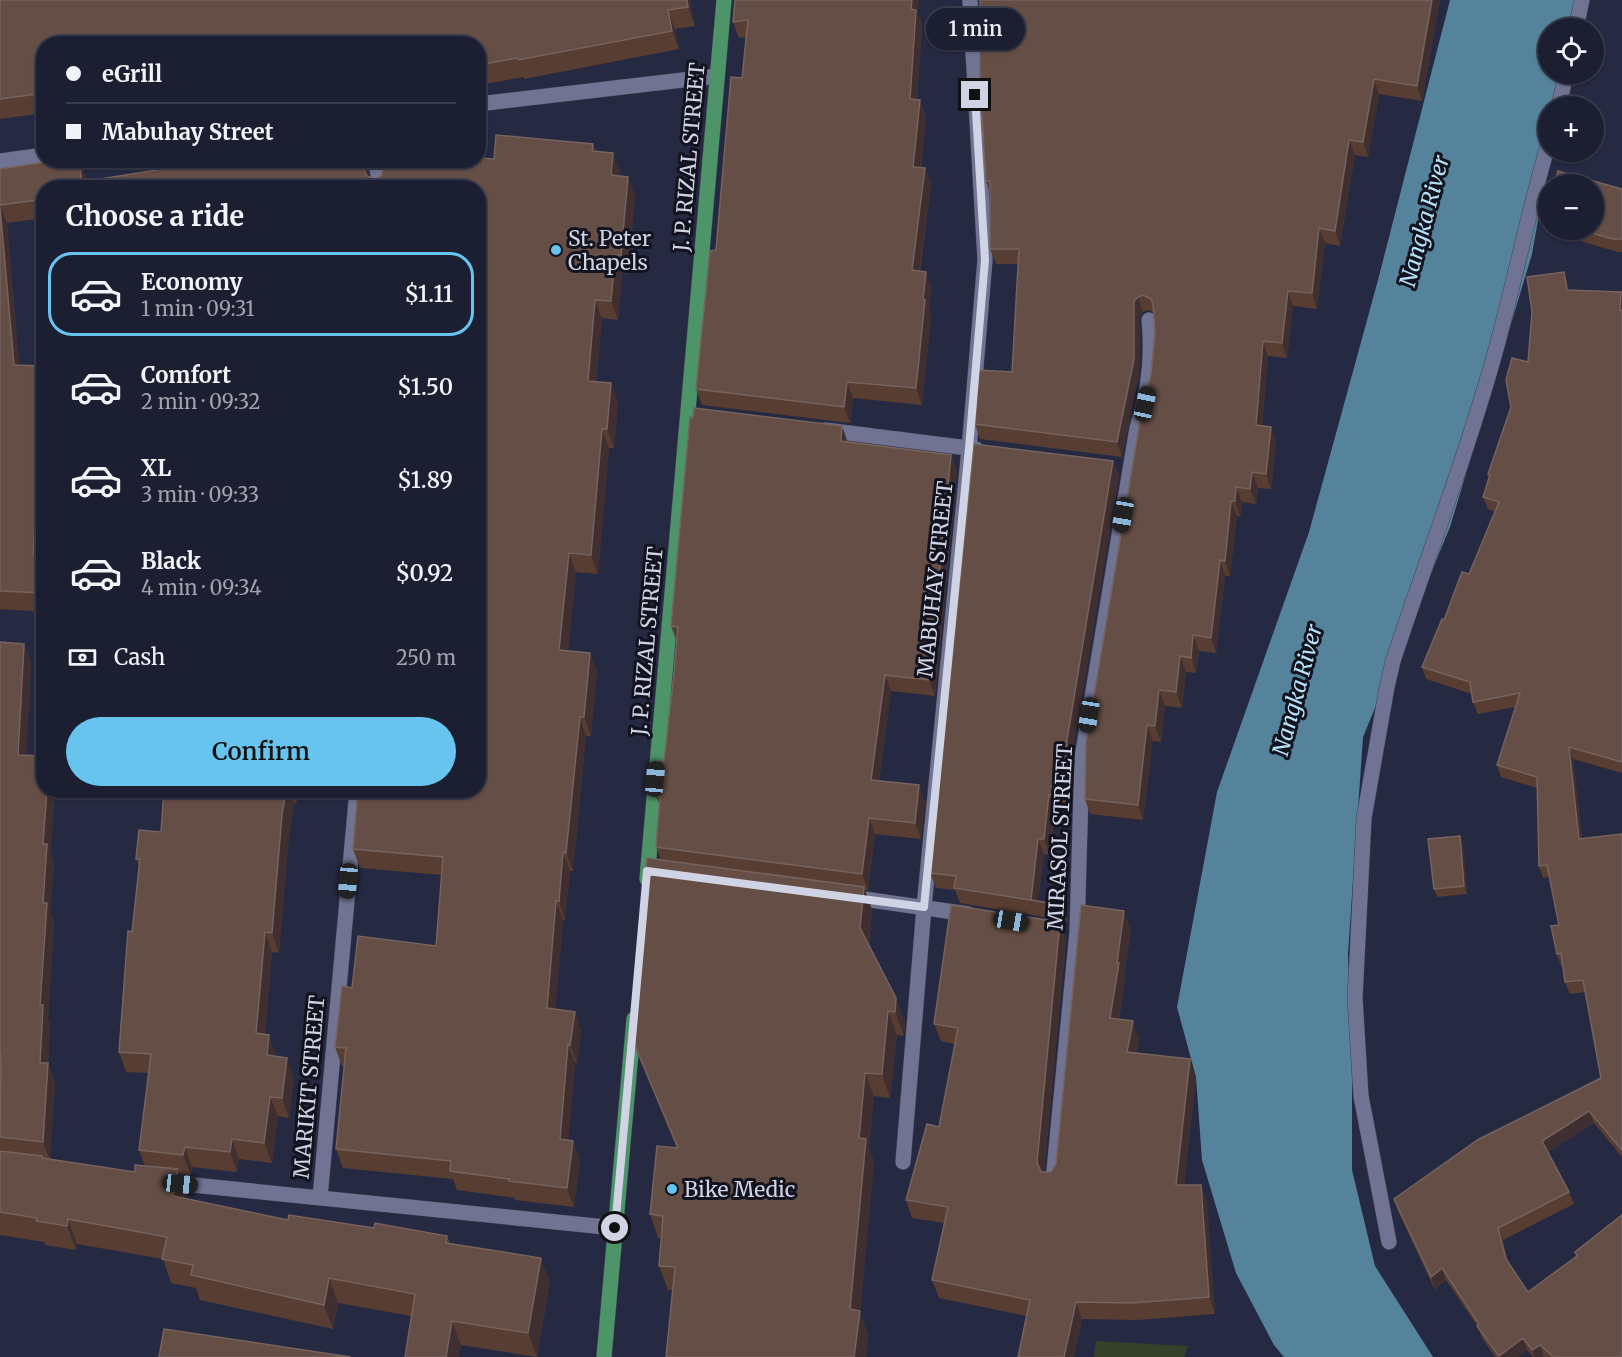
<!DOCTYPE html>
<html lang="en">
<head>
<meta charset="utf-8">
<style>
  :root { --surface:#1c1f32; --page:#25273a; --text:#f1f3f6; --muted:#a0a2ac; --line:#3a3d4d; --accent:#67c4ef }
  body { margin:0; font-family:Merriweather,serif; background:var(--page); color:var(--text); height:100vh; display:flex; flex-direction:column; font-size:22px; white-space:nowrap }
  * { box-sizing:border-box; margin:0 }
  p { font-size:20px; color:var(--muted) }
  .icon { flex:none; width:33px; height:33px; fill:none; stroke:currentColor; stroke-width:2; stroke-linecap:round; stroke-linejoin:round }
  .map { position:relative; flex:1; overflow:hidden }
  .sheet { position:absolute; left:36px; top:180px; width:450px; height:618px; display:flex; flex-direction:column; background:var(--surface); border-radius:24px; box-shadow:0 2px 4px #0004,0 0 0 2px var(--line) }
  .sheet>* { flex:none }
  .banner { position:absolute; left:36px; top:36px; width:450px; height:132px; border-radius:24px; box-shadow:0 2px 4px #0004,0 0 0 2px var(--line); display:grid; align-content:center; height:132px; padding:0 30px; background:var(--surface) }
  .tools { position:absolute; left:1538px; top:18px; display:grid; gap:12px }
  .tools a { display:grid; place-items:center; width:66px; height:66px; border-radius:50%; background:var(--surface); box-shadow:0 2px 4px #0004,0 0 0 2px var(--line); font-size:30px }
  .end { position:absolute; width:27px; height:27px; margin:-14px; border:8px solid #d0d3e4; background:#111; box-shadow:0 0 0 3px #111 }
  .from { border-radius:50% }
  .bubble { position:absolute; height:42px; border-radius:21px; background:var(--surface); box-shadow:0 2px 4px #0004,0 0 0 2px var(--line); font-size:20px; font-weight:600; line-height:42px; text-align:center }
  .car { position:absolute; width:18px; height:36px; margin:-18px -9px; border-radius:8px; box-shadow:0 0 4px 2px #0007; background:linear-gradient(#222 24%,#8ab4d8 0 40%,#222 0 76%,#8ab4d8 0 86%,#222 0) }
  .banner b { display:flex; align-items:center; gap:21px; height:57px; font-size:22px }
  .banner b+b { border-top:2px solid var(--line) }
  .banner i { width:15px; height:15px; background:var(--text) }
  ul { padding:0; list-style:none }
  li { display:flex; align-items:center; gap:18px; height:84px; margin:0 12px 9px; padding:0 18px; border:3px solid transparent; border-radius:24px }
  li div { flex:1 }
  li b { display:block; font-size:22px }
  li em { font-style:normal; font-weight:600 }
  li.current { border-color:var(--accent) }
  li>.icon { width:54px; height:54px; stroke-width:1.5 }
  h2 { padding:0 30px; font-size:27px; line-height:72px }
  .pay { display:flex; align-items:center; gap:15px; height:66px; padding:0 30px; font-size:22px }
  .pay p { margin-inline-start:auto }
  .primary-button { display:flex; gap:12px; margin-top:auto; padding:12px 30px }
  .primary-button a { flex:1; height:69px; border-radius:36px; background:var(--accent); color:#111; font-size:24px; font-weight:600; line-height:69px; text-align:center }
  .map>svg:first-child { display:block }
  .green { fill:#354129 }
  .water { fill:#54839b }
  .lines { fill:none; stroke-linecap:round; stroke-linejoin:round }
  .service-casing { stroke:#424359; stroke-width:16 }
  .minor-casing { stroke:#424359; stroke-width:16 }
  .tertiary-casing { stroke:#424359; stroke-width:16 }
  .primary-casing { stroke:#424359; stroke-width:16 }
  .service { stroke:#707492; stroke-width:15 }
  .minor { stroke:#707492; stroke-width:15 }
  .tertiary { stroke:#707492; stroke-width:15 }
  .primary { stroke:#4d9468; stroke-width:15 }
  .wall { fill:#583e32 }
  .shaded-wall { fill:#3f2f31 }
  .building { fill:#654e45; stroke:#76635e; stroke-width:1.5 }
  .route { stroke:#d0d3e4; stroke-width:8 }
  .poi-dot { fill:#67c4ef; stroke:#12131e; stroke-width:2 }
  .labels { text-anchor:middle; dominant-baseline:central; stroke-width:6; stroke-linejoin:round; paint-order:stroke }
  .street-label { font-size:21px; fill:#d0d3e4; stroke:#12131e }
  .poi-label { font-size:21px; fill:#d0d3e4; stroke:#12131e; text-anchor:start }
  .water-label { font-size:22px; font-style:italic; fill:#b7e3fa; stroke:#12131e }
</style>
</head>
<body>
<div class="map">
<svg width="1622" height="1357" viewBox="0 0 1622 1357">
  <rect width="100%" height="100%" fill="#262942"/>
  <path class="green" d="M1096,1341L1188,1346L1184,1357H1094Z"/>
  <path class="water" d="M1450,0H1576L1571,28H1548V74H1563L1557,106H1548V152H1550L1532,254L1450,527L1363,737L1348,954L1352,1074V1170L1375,1266L1433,1357H1284L1274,1345L1236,1273L1202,1160L1196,1077L1177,1007L1217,792L1309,532L1378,280Z"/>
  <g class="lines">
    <g class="service-casing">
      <path id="service" d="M375,160L381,188"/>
    </g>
    <g class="minor-casing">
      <g id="minor">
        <path d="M1576,28L1582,0"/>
        <path d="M1559,106L1566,74"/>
        <path d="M825,430L976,449"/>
        <path d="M850,897L968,914"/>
        <path d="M903,1162L924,907L969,449L985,260L970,0"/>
        <path d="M1053,1181L1077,932L1082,757L1137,428C1149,392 1153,359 1149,320"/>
        <path d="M164,1182L615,1228"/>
        <path d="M320,1198L357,790"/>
        <path d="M1389,1242L1361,1096L1355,998L1364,818L1387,687L1393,661C1427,558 1466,457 1495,353C1514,284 1528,214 1548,145"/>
      </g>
    </g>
    <g class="tertiary-casing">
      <g id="tertiary">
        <path d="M478,104L717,76"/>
        <path d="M0,161L44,155"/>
      </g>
    </g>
    <g class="primary-casing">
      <g id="primary">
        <path d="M647,879L724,0"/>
        <path d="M604,1357L634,1019"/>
      </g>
    </g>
    <use href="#service" class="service"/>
    <use href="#minor" class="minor"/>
    <use href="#tertiary" class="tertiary"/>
    <use href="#primary" class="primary"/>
  </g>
  <g class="wall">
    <path d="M0,0H690L695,26L675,29L679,49L524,79V77L478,85V44H44V113L0,119Z"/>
    <path d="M735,0L918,14L922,26L917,100L926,116L921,168H925L931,184L920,271L931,288L929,310L931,316L922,405L853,398L850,423L702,405L696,389L742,78L746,37L739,38L733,22Z"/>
    <path d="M980,0H1440L1422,101L1379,94L1368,157L1355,155L1340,246L1325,243L1317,309L1293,306L1287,358L1268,356L1262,426L1271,427L1276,442L1271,489L1258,488L1256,504L1242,502L1240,517L1237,516L1230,576H1225L1216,653L1199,651L1196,673L1186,672L1182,708L1165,706L1161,742L1153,741L1143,820L1090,814L1085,799L1151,374L1155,333L1154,313L1149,310L1143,312L1140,316L1139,374L1122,457L980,439L975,424L1012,372L1018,264H996L990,249V194L986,181Z"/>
    <path d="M593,144L596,152L613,153L620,172L619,176L635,195L628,274L622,273L618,320L602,318L596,381L618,401L614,448H609L598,574L576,572L568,651L590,653L597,672L591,736H586L573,871H570L565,920H563L555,1009L575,1012L581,1031L577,1063H575L568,1140L580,1159L574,1207L515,1200V1198L457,1190L453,1179L343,1168L336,1149L345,1066H342L335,1047L352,988L436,946L442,875L360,868L353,849L478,188H44V218L7,223L19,365L44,366V517L41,554H44V612L0,609V169L58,160H79L85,176L86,181L157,170L192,160H366L369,177L376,179L494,159Z"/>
    <path d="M1622,189V252H1618L1549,232L1548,230H1593Z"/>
    <path d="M1548,206V229L1544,219Z"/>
    <path d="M1568,284L1569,290L1622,296V773L1573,759L1582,838L1622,834V1157L1594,1123L1548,1152L1569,1192L1574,1204L1503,1240L1508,1262L1528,1292L1576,1257L1575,1252L1622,1215V1357H1533L1527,1350L1518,1357H1495L1482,1338L1478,1327L1446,1280L1435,1290L1398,1211L1394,1199L1601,1078L1585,992L1570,994L1565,982L1563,966H1561L1557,954L1559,925L1550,877L1543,878L1539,866L1537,788L1501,777L1497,765L1515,707L1478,714L1473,702L1472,694L1426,679L1422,667L1444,620L1469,574L1495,512L1488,509L1483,497L1489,479L1488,474L1528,362Z"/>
    <path d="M848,442L951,455L957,472L935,696L891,691L879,781L925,801L921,839L875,834L868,890H865L872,910L869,946L905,1021L904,1036L897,1035L890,1098L874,1096L869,1148L874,1162L860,1313L868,1335L866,1357H666L673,1290H668L659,1266L662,1238H658L650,1214L677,1148L640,1060L631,1036L661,860L656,847L660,806L656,796L664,762L677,642L671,626Z"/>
    <path d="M1113,461L1119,476L1072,755L1071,812L1055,810L1050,855L1044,854L1038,901L1062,905L1068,921L960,903L955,890L936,888L930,873Z"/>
    <path d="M0,642L24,644L31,663L26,755L51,855L54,863L50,912L54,922L48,1017L50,1024L48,1063L55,1082L50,1159L135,1172L145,1166L139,1150L149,1073L126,1072L119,1052L139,866L136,859L161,832L164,791L163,790H298L297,803H294L289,835L279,953L272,952L265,1034L276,1055V1056L294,1078L289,1118L278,1116L272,1163L239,1159L237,1172L192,1167L191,1175L180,1174L187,1194L186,1199L288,1220L447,1236L450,1243L550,1282L537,1357L461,1345L459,1357H405L411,1316L338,1303L333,1329L200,1300L196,1288L171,1283L163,1259L77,1244L76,1250L45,1245L44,1242L0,1235V1151H1L0,1149Z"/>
    <path d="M1460,836L1463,844L1467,894L1437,897L1434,889Z"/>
    <path d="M1060,922L1066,940L1044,1172H1051L1056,1164L1131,928L1124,977L1125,980L1119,1019L1139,1039L1137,1053L1196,1077L1184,1185H1201L1207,1203L1215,1314L1138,1320L1082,1319L1074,1357H1018L1026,1316L939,1298L932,1280L944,1223L912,1218L906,1200L939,1127L955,1044L941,1041L934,1024Z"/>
  </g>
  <g class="shaded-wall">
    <path d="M687,0H690L695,26L688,7Z"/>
    <path d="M912,0H919L918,14L922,26L916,115L910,99Z"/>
    <path d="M1432,0H1440L1422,101L1417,86Z"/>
    <path d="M668,10L675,29L679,49L672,31Z"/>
    <path d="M1374,79L1379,94L1368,157L1363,142Z"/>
    <path d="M920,100L926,116L919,183L913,167Z"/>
    <path d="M1349,140L1355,155L1340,246L1335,231Z"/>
    <path d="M613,153L620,172L618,194L611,175Z"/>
    <path d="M79,160L85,176L87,188L82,182Z"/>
    <path d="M362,160H366L371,188L365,172Z"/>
    <path d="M925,168L931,184L917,286L912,270Z"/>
    <path d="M628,177L635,195L628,274L621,255Z"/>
    <path d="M0,205L7,223L21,383L14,365Z"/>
    <path d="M1319,228L1325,243L1317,309L1312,293Z"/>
    <path d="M615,255L622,273L618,320L611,301Z"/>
    <path d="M926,272L931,288L929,310L931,316L922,405L916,388Z"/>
    <path d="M1564,272L1568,284L1571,303L1567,290Z"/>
    <path d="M1288,291L1293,306L1287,358L1282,343Z"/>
    <path d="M1621,292L1622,296V315L1620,310Z"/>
    <path d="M1138,297L1143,312L1140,316L1139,374L1122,457L1117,442L1134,301Z"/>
    <path d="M595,300L602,318L594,399L588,381Z"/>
    <path d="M1263,341L1268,356L1261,440L1256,425Z"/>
    <path d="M847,382L853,398L850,423L844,407Z"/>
    <path d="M611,383L618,401L614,448L607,429Z"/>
    <path d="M842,426L848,443L841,441Z"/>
    <path d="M1271,427L1276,442L1271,489L1266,474Z"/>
    <path d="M602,429L609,448L598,574L591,555Z"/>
    <path d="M40,453L44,464V517L40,572L33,554Z"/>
    <path d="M951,455L957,472L935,696L929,680Z"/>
    <path d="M1113,461L1119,476L1072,755L1071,812L1065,797L1067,740Z"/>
    <path d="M1252,472L1258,488L1256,504L1250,489Z"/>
    <path d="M1236,487L1242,502L1240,517L1235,501Z"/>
    <path d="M1231,501L1237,516L1230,576L1225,561Z"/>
    <path d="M569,553L576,572L566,669L559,650Z"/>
    <path d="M1220,560L1225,576L1216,653L1211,638Z"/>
    <path d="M1193,635L1199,651L1196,673L1191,658Z"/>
    <path d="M24,644L31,663L25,774L18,755Z"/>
    <path d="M590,653L597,672L591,736L584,717Z"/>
    <path d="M1180,656L1186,672L1182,708L1176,692Z"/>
    <path d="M885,675L891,691L877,796L871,780Z"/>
    <path d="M1159,690L1165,706L1161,742L1155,726Z"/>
    <path d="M580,717L586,736L573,871L566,853Z"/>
    <path d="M1147,725L1153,741L1143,820L1138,805Z"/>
    <path d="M1569,747L1573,759L1583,851L1579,839Z"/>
    <path d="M919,785L925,801L921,839L915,823Z"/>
    <path d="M47,790H55L51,855L54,863L50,912L54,922L48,1017L50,1024L47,1081L40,1063L43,844Z"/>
    <path d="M286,790H289L294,803L289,835L279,953L272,933L282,815Z"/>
    <path d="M292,790H298L297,803Z"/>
    <path d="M1049,795L1055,810L1050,855L1044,839Z"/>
    <path d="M869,818L875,834L868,890L862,874Z"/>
    <path d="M1460,836L1463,844L1467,894L1464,886Z"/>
    <path d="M1038,839L1044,854L1038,901L1031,900Z"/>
    <path d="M563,852L570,871L565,920L559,901Z"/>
    <path d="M864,887L872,910L868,952L860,928Z"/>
    <path d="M556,901L563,920L554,1027L547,1008Z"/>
    <path d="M1124,911L1131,928L1124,977L1125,980L1116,1035L1110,1018Z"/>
    <path d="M1060,922L1066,940L1043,1180L1037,1162Z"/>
    <path d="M265,932L272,952L263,1053L256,1033Z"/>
    <path d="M896,998L905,1021L904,1036L895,1012Z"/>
    <path d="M888,1011L897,1035L890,1098L882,1074Z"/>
    <path d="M575,1012L581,1031L577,1063L570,1045Z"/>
    <path d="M1133,1021L1139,1039L1134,1070L1127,1052Z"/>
    <path d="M269,1035L276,1055L274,1075L267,1055Z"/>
    <path d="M568,1044L575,1063L567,1158L560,1139Z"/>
    <path d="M287,1058L294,1078L289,1118L282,1098Z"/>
    <path d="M1190,1059L1196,1077L1182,1203L1176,1185Z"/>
    <path d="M48,1063L55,1082L50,1160L43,1142Z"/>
    <path d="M865,1073L874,1096L869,1148L874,1162L860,1313L868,1335L866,1357H854L850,1309L859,1138Z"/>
    <path d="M270,1097L278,1116L272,1163L264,1143Z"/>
    <path d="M1589,1111L1594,1123L1547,1153L1542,1141Z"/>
    <path d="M232,1139L239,1159L237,1172L230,1152Z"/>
    <path d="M573,1141L580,1159L574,1207L567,1188Z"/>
    <path d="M185,1147L192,1167L191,1175L183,1155Z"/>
    <path d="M178,1169L187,1194L182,1220L173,1196Z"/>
    <path d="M1201,1185L1207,1203L1215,1314L1209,1297Z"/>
    <path d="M68,1219L77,1244L76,1250L67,1226Z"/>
    <path d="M1498,1228L1503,1240L1511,1271L1506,1259Z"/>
    <path d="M541,1258L550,1282L537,1357L528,1333Z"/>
    <path d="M1442,1268L1446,1280L1435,1290L1431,1277Z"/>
    <path d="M329,1278L338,1303L333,1329L324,1305Z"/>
    <path d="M1076,1302L1082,1319L1074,1357H1064Z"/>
    <path d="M452,1321L461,1345L459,1357H446Z"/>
    <path d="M1523,1338L1527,1350L1518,1357H1499V1356Z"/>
    <path d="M1540,1345L1544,1357H1535L1532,1350Z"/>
  </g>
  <g class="building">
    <path d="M0,0H687L688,7L668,10L672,31L518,60L517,58L478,65V44H44V93L0,99Z"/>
    <path d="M735,0H912L911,9L916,10L910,99L920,100L913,167L925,168L912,270L926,272L923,299L925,300L916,388L847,382L844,407L696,389L710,251L716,250L731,77L742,78L748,20L733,22Z"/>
    <path d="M980,0H1432L1417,86L1374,79L1363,142L1349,140L1335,231L1319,228L1312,293L1288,291L1282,343L1263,341L1256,425L1271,427L1266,474L1252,472L1250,489L1236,487L1235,501H1231L1225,561L1220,560L1211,638L1193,635L1191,658L1180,656L1176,692L1159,690L1155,726L1147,725L1138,805L1085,799L1086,743L1141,415L1151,374L1155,333L1153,304L1151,299L1143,295L1138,297L1134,301V359L1117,442L975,424L979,370L1012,372L1019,249H990V181H986L980,82Z"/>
    <path d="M496,135L593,144L592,151L613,153L611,175L628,177L621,255H615L611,301L595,300L588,381L611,383L607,429H602L591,555L569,553L559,650L590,653L584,717H580L566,853L563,852L559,901H556L547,1008L575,1012L570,1045L568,1044L560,1139L573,1141L567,1188L509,1181V1179L450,1171L451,1161L336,1149L346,1048L335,1047L337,1030L342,986L352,988L358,936L436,946L443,857L353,849L358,790H478V188H44V199L0,205V169L58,160H79L82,182L157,170L155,160H184V162L192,160H362L365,172L367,176L376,179L381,176L384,167L382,160H478V158L494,159Z"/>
    <path d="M1558,171L1622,189V239H1613L1581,230H1593V184H1554Z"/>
    <path d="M1548,206V220L1544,219Z"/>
    <path d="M0,207L14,365L44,366V454L40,453L33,554H44V593L0,591Z"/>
    <path d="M1564,272L1567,290L1621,292L1620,310H1622V762L1569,747L1579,839L1622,834V1150L1589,1111L1542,1141L1569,1192L1498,1228L1506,1259L1528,1292L1577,1256L1575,1252L1622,1215V1357H1554L1540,1345L1532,1350L1523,1338L1499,1356L1477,1326L1479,1324L1442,1268L1431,1277L1394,1199L1479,1139L1601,1078L1583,980L1565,982L1561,953L1557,954L1551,926L1559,925L1547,865L1539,866L1537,777L1497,765L1520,693L1473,702L1470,682L1422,667L1442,619L1444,620L1462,572L1469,574L1499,502L1483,497L1490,475L1488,474L1511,407L1506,380L1512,358L1528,362L1532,312L1527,277Z"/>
    <path d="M694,408L842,426L841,441L951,455L929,680L885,675L871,780L919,785L915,823L869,818L862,874L656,847L660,797L656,796L659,761L664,762L673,682L678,627L671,626L690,417L693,418Z"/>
    <path d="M974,444L1113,461L1067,740L1065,797L1049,795L1044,839H1038L1031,900L1062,905L954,888L956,876L930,873Z"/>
    <path d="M0,642L24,644L18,755L44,756V790H47L43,844H47L43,903H47L40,1005H43L40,1063H48L43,1142L0,1137L1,1055H0Z"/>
    <path d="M164,790H286L282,815L272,933L265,932L256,1033L269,1035L267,1055L287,1058L282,1098L270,1097L264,1143L232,1139L230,1152L185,1147L183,1155L139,1150L151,1054L119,1052L128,931L132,932L140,859H136L139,830L161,832Z"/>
    <path d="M1460,836L1464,886L1434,889L1428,839Z"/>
    <path d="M647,858L864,887L860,928L896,998L895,1012L888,1011L882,1074L865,1073L859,1138L866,1139L850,1309L860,1311L854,1357H666L675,1267L659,1266L663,1216L650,1214L657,1146L678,1148L631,1036Z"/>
    <path d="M951,905L1060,922L1037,1162L1041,1172H1051L1056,1164L1081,905L1124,911L1117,963H1119L1110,1018L1133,1021L1127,1052L1190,1059L1176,1185H1201L1209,1297L1132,1303L1076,1302L1064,1357H1018L1030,1300L932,1280L948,1207L906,1200L927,1124L939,1127L958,1028L934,1024Z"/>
    <path d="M0,1151L42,1156V1158L135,1172V1165L178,1169L173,1196L288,1220L289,1215L374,1228L375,1223L447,1236L446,1243L541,1258L528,1333L452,1321L446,1357H405L415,1294L329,1278L324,1305L191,1275L193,1265L162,1259L167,1237L68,1219L67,1226L36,1221L37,1218L0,1212Z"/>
    <path d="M164,1329L351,1357H159Z"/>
  </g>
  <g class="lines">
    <path class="route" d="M615,1228L647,871L924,907L969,448L985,260L975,95"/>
  </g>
  <g class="poi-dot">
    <circle cx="556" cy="250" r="6"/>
    <circle cx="672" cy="1189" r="6"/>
  </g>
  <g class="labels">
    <g class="street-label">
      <text transform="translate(689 157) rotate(-85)">J. P. RIZAL STREET</text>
      <text transform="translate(935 579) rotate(-84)">MABUHAY STREET</text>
      <text transform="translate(647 641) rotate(-85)">J. P. RIZAL STREET</text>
      <text transform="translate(1060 837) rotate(-87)">MIRASOL STREET</text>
      <text transform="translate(309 1087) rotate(-85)">MARIKIT STREET</text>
    </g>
    <g class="poi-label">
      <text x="568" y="238">St. Peter<tspan x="568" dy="24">Chapels</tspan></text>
      <text x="684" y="1189">Bike Medic</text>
    </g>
    <g class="water-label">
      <text transform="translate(1424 221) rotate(-75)">Nangka River</text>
      <text transform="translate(1297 690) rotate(-75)">Nangka River</text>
    </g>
  </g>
</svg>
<div class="tools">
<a><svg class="icon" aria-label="locate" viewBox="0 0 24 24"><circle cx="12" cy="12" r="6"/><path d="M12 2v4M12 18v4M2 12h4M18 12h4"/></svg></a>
<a>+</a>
<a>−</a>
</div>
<i class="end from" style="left:615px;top:1228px"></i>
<i class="end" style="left:975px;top:95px"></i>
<div class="bubble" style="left:926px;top:8px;width:99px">1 min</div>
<i class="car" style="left:1145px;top:404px;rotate:12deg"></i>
<i class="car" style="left:1123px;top:515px;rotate:190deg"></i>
<i class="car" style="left:1089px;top:715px;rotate:189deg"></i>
<i class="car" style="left:655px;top:779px;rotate:5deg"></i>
<i class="car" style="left:348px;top:881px;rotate:185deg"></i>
<i class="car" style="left:1011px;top:921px;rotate:100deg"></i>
<i class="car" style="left:180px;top:1184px;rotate:96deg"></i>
<div class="banner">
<b><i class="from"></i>eGrill</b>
<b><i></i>Mabuhay Street</b>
</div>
<section class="sheet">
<h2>Choose a ride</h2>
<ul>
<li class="current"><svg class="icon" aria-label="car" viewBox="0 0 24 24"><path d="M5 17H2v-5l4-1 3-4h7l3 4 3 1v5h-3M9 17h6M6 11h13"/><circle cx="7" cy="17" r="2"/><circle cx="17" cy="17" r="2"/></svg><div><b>Economy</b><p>1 min · 09:31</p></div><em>$1.11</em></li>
<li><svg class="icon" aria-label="car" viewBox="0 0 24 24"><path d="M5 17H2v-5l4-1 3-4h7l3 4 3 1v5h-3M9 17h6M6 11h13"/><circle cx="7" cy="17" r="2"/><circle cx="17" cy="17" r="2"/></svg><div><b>Comfort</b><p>2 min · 09:32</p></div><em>$1.50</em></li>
<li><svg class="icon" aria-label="car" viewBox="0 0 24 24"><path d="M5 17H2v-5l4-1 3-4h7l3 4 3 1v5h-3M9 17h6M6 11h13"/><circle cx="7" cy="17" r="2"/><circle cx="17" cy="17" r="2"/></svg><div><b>XL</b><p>3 min · 09:33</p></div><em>$1.89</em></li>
<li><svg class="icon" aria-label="car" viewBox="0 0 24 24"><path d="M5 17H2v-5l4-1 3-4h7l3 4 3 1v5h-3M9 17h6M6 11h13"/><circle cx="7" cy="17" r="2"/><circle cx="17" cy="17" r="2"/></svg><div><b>Black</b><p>4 min · 09:34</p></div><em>$0.92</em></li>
</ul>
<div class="pay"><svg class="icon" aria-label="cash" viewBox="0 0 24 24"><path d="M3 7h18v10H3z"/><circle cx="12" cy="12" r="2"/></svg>Cash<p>250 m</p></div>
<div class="primary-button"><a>Confirm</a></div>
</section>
</div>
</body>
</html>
